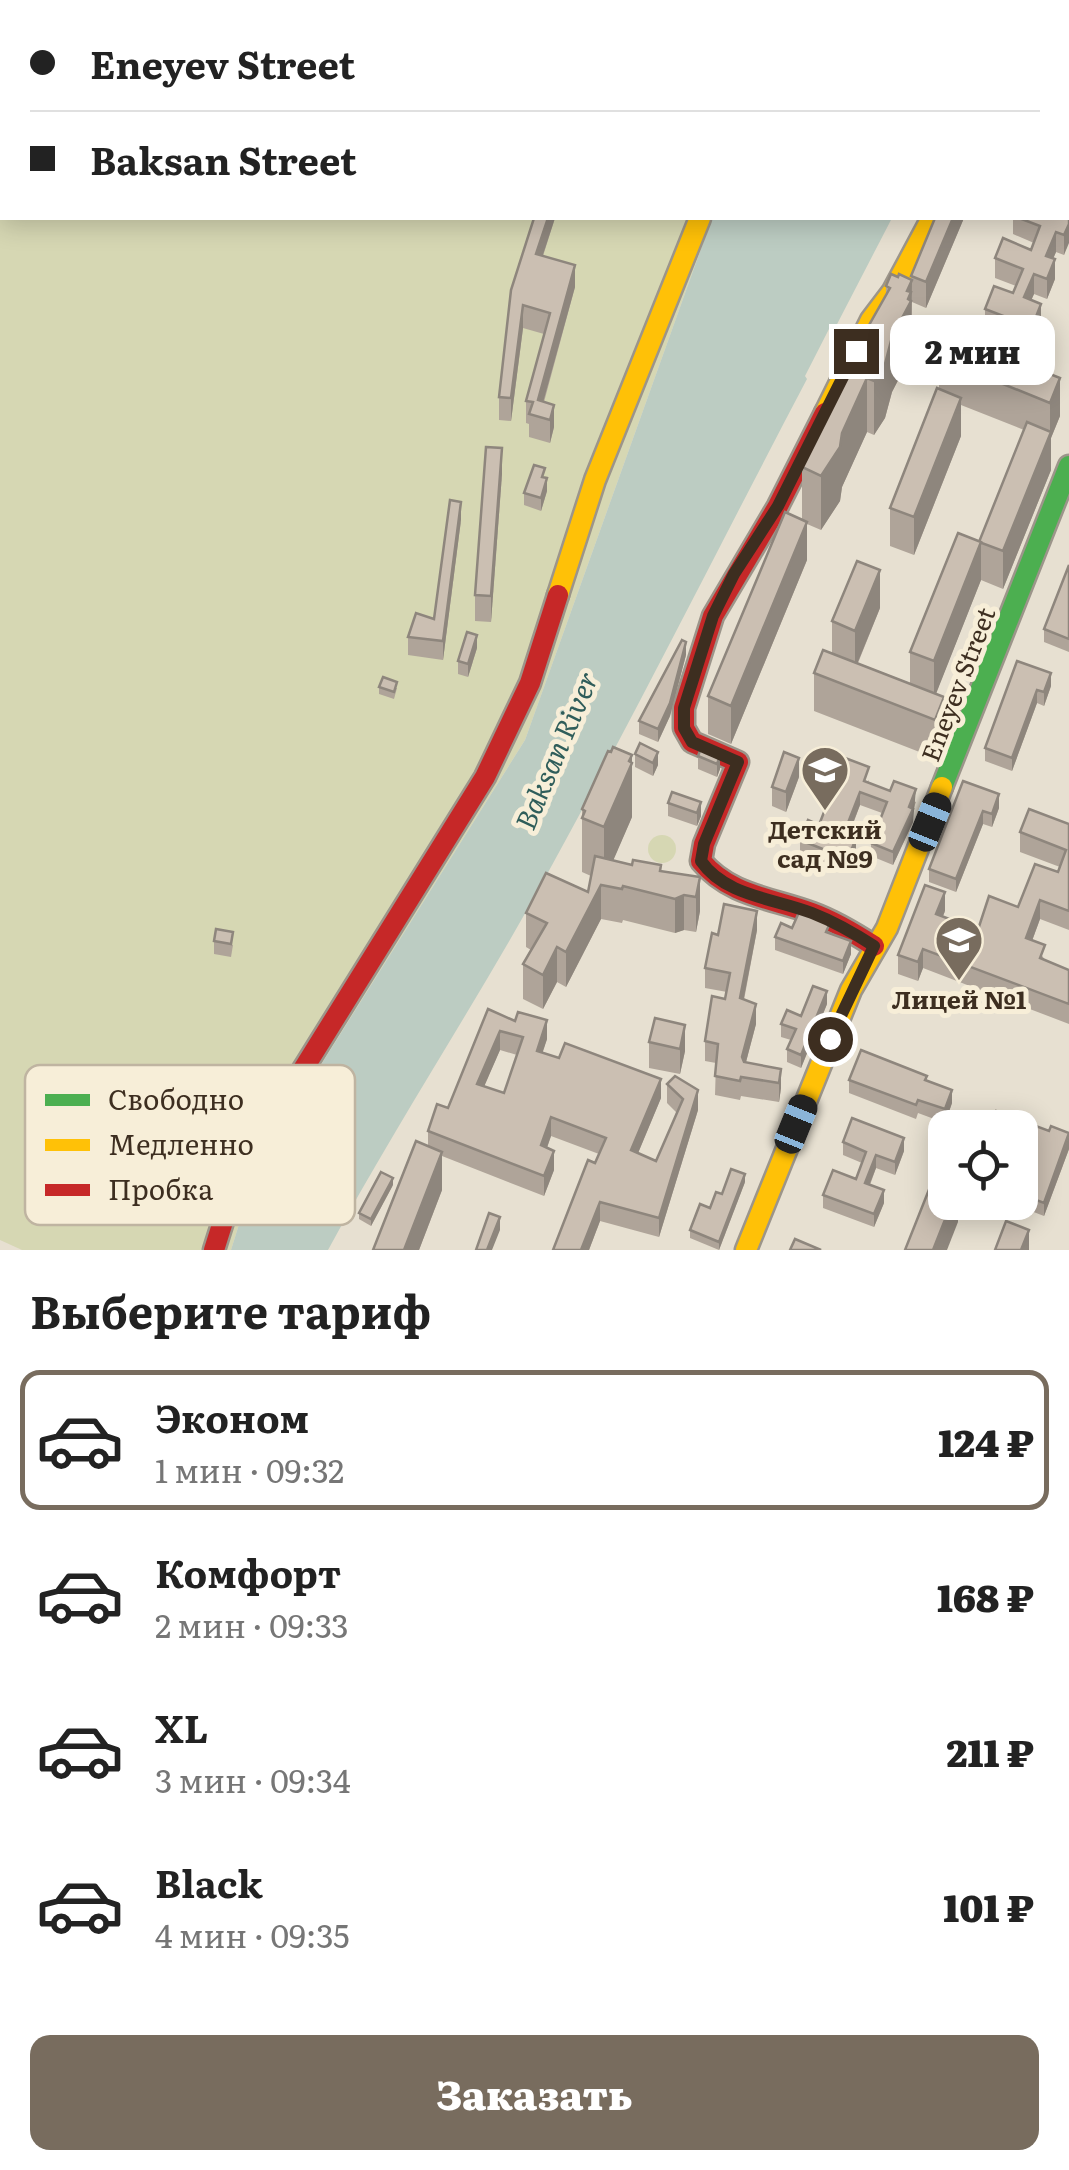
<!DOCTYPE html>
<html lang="ru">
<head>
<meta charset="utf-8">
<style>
  :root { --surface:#fff; --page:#f2f2f2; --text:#222; --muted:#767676; --line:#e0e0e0; --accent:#786c5e }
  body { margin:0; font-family:Literata,serif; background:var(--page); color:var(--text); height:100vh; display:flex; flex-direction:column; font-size:38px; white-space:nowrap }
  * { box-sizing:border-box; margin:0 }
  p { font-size:32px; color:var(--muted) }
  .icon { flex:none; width:55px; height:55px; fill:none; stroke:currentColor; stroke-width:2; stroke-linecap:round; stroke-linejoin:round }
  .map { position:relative; height:1250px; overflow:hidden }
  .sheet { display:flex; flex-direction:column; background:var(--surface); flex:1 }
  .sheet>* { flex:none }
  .banner { position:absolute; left:0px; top:0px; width:1070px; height:220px; box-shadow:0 5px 25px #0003; display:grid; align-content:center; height:220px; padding:0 30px; background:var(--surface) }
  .tools { position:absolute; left:928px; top:1110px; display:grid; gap:20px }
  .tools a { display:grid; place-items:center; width:110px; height:110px; border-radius:20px; background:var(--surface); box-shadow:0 5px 25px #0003; font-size:50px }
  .end { position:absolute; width:45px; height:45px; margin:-22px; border:12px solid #3d2e20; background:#fff; box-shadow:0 0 0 5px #fff }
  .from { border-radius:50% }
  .bubble { position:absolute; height:70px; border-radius:20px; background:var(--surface); box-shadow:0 5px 25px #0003; font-size:32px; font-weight:800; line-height:70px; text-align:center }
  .car { position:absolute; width:30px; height:60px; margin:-30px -15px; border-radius:12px; box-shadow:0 0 8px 2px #0007; background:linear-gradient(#222 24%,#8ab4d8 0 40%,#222 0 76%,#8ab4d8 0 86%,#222 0) }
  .banner b { display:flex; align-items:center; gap:35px; height:95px; font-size:38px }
  .banner b+b { border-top:2px solid var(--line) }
  .banner i { width:25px; height:25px; background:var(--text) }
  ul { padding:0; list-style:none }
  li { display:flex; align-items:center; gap:30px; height:140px; margin:0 20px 15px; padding:0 10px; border:5px solid transparent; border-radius:20px }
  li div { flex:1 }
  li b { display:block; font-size:38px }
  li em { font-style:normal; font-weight:800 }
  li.current { border-color:var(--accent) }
  li>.icon { width:90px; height:90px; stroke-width:1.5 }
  h2 { padding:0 30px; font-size:45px; line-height:120px }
  .primary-button { display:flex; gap:20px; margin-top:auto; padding:20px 30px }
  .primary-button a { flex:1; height:115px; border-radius:20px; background:var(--accent); color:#fff; font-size:40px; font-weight:800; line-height:115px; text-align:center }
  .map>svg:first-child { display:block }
  .green { fill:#d6d7b3 }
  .water { fill:#bcccc2 }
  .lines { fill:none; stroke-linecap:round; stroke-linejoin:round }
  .street-casing { stroke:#ada599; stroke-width:20 }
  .fast-casing { stroke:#9c958a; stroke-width:25 }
  .slow-casing { stroke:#9c958a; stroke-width:25 }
  .jam-casing { stroke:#9c958a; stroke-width:25 }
  .street { stroke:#efebe3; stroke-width:15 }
  .fast { stroke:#4caf50; stroke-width:20 }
  .slow { stroke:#ffc107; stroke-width:20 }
  .jam { stroke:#c62828; stroke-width:20 }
  .wall { fill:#afa499; fill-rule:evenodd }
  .shaded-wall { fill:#8e867d }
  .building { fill:#cbbfb2; stroke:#8e867d; stroke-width:2.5; fill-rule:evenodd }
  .route { stroke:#3d2e20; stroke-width:12 }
  .labels { text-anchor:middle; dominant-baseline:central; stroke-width:10; stroke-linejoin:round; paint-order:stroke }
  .street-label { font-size:25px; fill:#3d2e20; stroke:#f7eed8 }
  .poi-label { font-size:25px; font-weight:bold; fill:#3d2e20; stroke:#f7eed8 }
  .water-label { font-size:28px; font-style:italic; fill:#2f5d5a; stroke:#f7eed8 }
  .key { fill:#f7eed8; stroke:#bfb4a1; stroke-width:2.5 }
  .key-label { font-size:28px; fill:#3d2e20 }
</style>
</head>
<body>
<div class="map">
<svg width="1069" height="1250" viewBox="0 0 1069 1250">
  <rect width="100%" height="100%" fill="#e7e0d1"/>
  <g class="green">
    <path d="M0,0H792L2,2V218H712L525,740L307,1087L245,1205L231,1250H22L0,1240Z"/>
    <circle cx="662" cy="849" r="14"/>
  </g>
  <g class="water">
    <path d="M792,0H1008L791,2Z"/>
    <path d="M712,218H892L834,330L829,329L805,376L807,379C715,554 627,731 531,903C465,1020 392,1132 328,1250H231L245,1205L307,1087L525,740Z"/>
  </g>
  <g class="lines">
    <g class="street-casing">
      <g id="street">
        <path d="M780,2L781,0"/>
        <path d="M1044,2L1046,0"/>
      </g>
    </g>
    <g class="fast-casing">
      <path id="fast" d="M942,787L1069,466"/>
    </g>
    <g class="slow-casing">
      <g id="slow">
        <path d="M825,413L871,320L893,291L932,218"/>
        <path d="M558,595L595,480L700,218"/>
        <path d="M746,1250L851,990L887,928L942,787"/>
      </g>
    </g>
    <g class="jam-casing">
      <g id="jam">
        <path d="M825,413L778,506L713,616L684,708V728L692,742L738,762L704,844L701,861C730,896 772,898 812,913C834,921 854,933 874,946"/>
        <path d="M214,1250L238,1174L485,777L530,683L558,595"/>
      </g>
    </g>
    <use href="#street" class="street"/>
    <use href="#fast" class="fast"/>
    <use href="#slow" class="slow"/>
    <use href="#jam" class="jam"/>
  </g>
  <g class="wall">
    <path d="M1055,0H1069V17H1068V2H1055Z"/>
    <path d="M1069,31V121H1068V35Z"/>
    <path d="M534,218H555L543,256L575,287L544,402L554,427L550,443L529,437V424L526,423V401L544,334L523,328L511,421L499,420V397Z"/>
    <path d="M935,218H964L926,308L912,302L911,355L892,392L885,418L874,435L867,432L842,487L840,501L821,530L807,524V560L731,744L708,734V696L802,519V467L813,444V431L849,374L861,360L864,352V334L886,295V286L898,277L911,280V276Z"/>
    <path d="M1013,218H1068L1064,255L1056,252L1053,259L1055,279L1047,299L1034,294L1031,300L1041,324L1032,347L985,328V309L1013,293L1016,286L995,278V258L1031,250L1034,243L1013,234Z"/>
    <path d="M939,358L1060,378V416L1051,438V470L1003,589L981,580L936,693L944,735L935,758L814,711V673L832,653V621L880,608L858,663L910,683V652L979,542L1024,430L961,405V436L914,555L890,546V508L939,389Z"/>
    <path d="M502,474L491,622L475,621V595Z"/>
    <path d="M545,478L547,491L541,511L524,505V493Z"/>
    <path d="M461,520L443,660L408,655V637L434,619Z"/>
    <path d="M1069,565V652L1044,642V629Z"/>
    <path d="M477,648L468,677L458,674V661Z"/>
    <path d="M686,655L670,716L658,742L639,734V721Z"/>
    <path d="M1017,661L1051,686L1044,706L1037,703L1012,771L985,761V748Z"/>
    <path d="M379,687L397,688L394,699L379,694Z"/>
    <path d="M635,754L658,765L653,776L635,767Z"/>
    <path d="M632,755V817L613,860L661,871L700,877V911L696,932L684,930L675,933L623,920L622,923L601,919L566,987L557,982L543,1009L523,999V964L531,950L526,947V913L588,892L591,876L582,872V809Z"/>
    <path d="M698,756H720V769L717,777L698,769Z"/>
    <path d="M799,777L786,812L772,806V787Z"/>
    <path d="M869,780L868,783L916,802L913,810V822L893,865L871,856V843L882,813L860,805L849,835L856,851L848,872L800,854V840Z"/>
    <path d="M963,781L999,808L992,827L983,824L956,892L929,882V869Z"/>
    <path d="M672,792L701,816L697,826L668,816V803Z"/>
    <path d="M1069,824V930L1040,919L1032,941L1045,960L1069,970V1024L923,968L918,981L898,974V955L945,911L943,916L952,934L974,942L1018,907L1058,872L1060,867L1020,852V832Z"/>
    <path d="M792,928L830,933L851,954L843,974L775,950V937Z"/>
    <path d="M757,930L744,1000L756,1024L746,1062L781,1069V1088L779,1102L741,1096L740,1100L715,1095L716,1063L705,1061V1041L725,999L727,992L705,988V968L718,935Z"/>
    <path d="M214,941L233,945L231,957L214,954Z"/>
    <path d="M827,1004L801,1068L787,1062V1049L791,1040L781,1037V1024Z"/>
    <path d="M488,1009L547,1039L542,1053L661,1098L638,1153L656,1161L677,1113L667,1103V1084L698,1110L659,1237L600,1221L589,1250H553L599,1154L551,1136L547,1148L554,1170L544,1196L442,1156V1190L419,1250H373L428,1146V1131L448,1108ZM500,1050L517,1055L504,1093L484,1086Z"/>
    <path d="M649,1042L685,1051L680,1074L649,1068Z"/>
    <path d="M849,1080L927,1081L952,1103L945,1123L918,1113L916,1119L849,1093Z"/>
    <path d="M1020,1128L1069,1133V1149L1044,1216L1018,1206V1202H1020V1187L1029,1163L1020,1160Z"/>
    <path d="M843,1142L904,1151L895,1175L876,1168L870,1185L884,1203L874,1227L823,1208V1195L856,1179L862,1163L843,1155Z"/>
    <path d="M745,1182L719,1250L690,1238V1230L722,1194Z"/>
    <path d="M393,1185L371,1226L359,1219V1213Z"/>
  </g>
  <g class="shaded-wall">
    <path d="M548,218H555L536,276V254Z"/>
    <path d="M953,218H964L926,308V282Z"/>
    <path d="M1069,224V243L1064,255V235Z"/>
    <path d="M1056,232V252L1046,275V256Z"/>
    <path d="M1055,259V279L1047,299V279Z"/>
    <path d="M575,265V287L539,417L538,400Z"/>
    <path d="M1034,274V294L1024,317V297Z"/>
    <path d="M912,280L911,355L892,392L885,418L874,435V381L892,337Z"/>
    <path d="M1041,304V324L1032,347V327Z"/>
    <path d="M523,305V328L511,421V398Z"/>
    <path d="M867,378V432L842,487L840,501L821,530V476Z"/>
    <path d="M1060,378V416L1051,438V470L1003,589V551L1050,434V403Z"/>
    <path d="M961,398V436L914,555V517Z"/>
    <path d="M554,405V427L550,443V420Z"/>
    <path d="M502,448V474L491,622V596Z"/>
    <path d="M547,478V491L541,511V498Z"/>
    <path d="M461,502V520L443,660V641Z"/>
    <path d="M807,522V560L731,744V706Z"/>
    <path d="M981,542V580L934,699V661Z"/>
    <path d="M880,570V608L855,669V631Z"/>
    <path d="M477,635V648L468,677V664Z"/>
    <path d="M686,642V655L670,716L658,742V729Z"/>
    <path d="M1051,673V686L1044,706V692Z"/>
    <path d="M1037,690V703L1012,771V758Z"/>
    <path d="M944,697V735L935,758V720Z"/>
    <path d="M658,752V765L653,776V763Z"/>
    <path d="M632,755V817L604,882V827Z"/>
    <path d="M720,756V769L717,777V764Z"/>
    <path d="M799,758V777L786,812V792Z"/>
    <path d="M916,789L913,822L893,865V852Z"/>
    <path d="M860,792V805L844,846V833Z"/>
    <path d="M999,794V808L992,827V814Z"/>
    <path d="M701,802V816L697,826V813Z"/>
    <path d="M983,811V824L956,892V879Z"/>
    <path d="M856,838V851L848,872V859Z"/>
    <path d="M700,877V911L696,932V897Z"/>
    <path d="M601,885V919L566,987V952Z"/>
    <path d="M945,892V911L936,933V914Z"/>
    <path d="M684,895V930L675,933V899Z"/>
    <path d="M1040,900V919L1026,957V938Z"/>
    <path d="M757,911V930L740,1018V998Z"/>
    <path d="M851,941V954L843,974V961Z"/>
    <path d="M557,947V982L543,1009V975Z"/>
    <path d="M923,949V968L918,981V962Z"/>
    <path d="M827,991V1004L801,1068V1055Z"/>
    <path d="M756,1004V1024L742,1077V1057Z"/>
    <path d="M547,1020V1039L537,1070V1051Z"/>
    <path d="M685,1025V1051L680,1074V1049Z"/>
    <path d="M500,1031V1050L477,1103V1084Z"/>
    <path d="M781,1069V1088L779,1102V1083Z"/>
    <path d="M661,1079V1098L631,1170V1150Z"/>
    <path d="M698,1090V1110L659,1237V1218Z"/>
    <path d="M952,1090V1103L945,1123V1109Z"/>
    <path d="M551,1117V1136L541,1164V1145Z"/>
    <path d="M1069,1136V1149L1044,1216V1203Z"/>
    <path d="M904,1138V1151L895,1175V1162Z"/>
    <path d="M554,1151V1170L544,1196V1176Z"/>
    <path d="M442,1152V1190L419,1250H404Z"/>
    <path d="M876,1155V1168L865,1196V1183Z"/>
    <path d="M745,1174V1182L719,1250V1242Z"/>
    <path d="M393,1178V1185L371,1226V1219Z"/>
    <path d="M884,1190V1203L874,1227V1214Z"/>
    <path d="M600,1202V1221L589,1250H581Z"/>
    <path d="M952,1202H958V1222L947,1250H933Z"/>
    <path d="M500,1217V1230L492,1250H487Z"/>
    <path d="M1029,1230V1250H1021Z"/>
  </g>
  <g class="building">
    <path d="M1068,54L1069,55V83H1068Z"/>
    <rect x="1068" y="160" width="1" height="27"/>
    <path d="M1068,214L1069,215V224L1064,235L1056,232L1046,256L1055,259L1047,279L1034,274L1024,297L1041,304L1032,327L985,309L994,286L1013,293L1023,269L995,258L1003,238L1031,250L1040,226L1019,218H1068Z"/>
    <path d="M534,218H548L536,254L575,265L538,400L554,405L550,420L529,414L533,402L526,401L550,313L523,305L511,398L499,397L511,290Z"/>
    <path d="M935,218H953L926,282L911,276Z"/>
    <path d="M891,274L898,277L899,274L912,280L907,291L911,292L908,299L911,301L892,337L885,364L874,381L867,378L842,433L840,447L821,476L802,467L818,433L813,431L825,404L830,406L842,371L849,374L856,358L861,360L871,337L864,334L890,288L886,286Z"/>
    <path d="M949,334L1060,378L1050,403L939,358Z"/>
    <path d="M937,388L961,398L914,517L890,508Z"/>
    <path d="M1027,422L1051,432L1003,551L979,542Z"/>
    <path d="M486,447L502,448L491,596L475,595Z"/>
    <path d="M534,465L545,468L542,477L547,478L541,498L524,493Z"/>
    <path d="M450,500L461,502L443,641L408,637L416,613L434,619Z"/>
    <path d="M785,512L807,522L731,706L708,696Z"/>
    <path d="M958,533L981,542L934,661L910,652Z"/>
    <path d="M857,561L880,570L855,631L832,621Z"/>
    <path d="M1069,565V639L1044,629Z"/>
    <path d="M467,632L477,635L468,664L458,661Z"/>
    <path d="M682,640L686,642L670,703L658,729L639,721Z"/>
    <path d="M823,650L944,697L935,720L814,673Z"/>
    <path d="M1017,661L1051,673L1044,692L1037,690L1012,758L985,748Z"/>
    <path d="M383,677L397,682L394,692L379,687Z"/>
    <path d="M640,743L658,752L653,763L635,754Z"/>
    <path d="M613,747L632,755L629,761L632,763L604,827L582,818L585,811L582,809L608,751L611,752Z"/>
    <path d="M701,748L720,756L717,764L698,756Z"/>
    <path d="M784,752L799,758L786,792L772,787Z"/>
    <path d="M845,758L869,767L864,781L890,791L894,781L916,789L909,807L913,809L893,852L871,843L887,802L860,792L844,833L856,838L848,859L800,840L808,820L819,825Z"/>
    <path d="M963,781L999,794L992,814L983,811L956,879L929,869Z"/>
    <path d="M672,792L701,802L697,813L668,803Z"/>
    <path d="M1029,809L1069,824V911L1040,900L1026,938L1045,945L1040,958L1069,970V1004L923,949L918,962L898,955L925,885L945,892L936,914L952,920L947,932L974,942L989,896L1018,907L1035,864L1058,872L1066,850L1020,832Z"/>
    <path d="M595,856L632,865L633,860L661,865L660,871L700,877L696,897L684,895L675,899L623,886L622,889L601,885L566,952L557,947L543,975L523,964L547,923L526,913L546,873L588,892Z"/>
    <path d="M724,904L757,911L740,998L756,1004L742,1057L744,1062L781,1069L779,1083L741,1077L740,1081L715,1076L718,1044L705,1041L712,996L725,999L730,973L705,968L712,933L718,935Z"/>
    <path d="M800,910L830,923L826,932L851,941L843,961L775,937L781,923L792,928Z"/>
    <path d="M216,929L233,932L231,944L214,941Z"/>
    <path d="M813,986L827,991L801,1055L787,1049L796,1029L781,1024L787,1010L801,1016Z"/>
    <path d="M488,1009L515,1021L518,1012L547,1020L537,1051L559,1058L565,1043L661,1079L631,1150L656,1161L683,1099L667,1084L675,1076L698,1090L659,1218L600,1202L581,1250H553L588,1160L595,1163L606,1138L551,1117L541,1145L554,1151L544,1176L428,1131L437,1104L448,1108ZM500,1031L523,1037L504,1093L477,1084Z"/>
    <path d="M655,1018L685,1025L680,1049L649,1042Z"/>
    <path d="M861,1050L927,1076L925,1080L952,1090L945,1109L918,1100L916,1105L849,1080Z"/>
    <path d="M996,1111L1049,1131L1051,1126L1069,1133L1044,1203L1020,1194V1187L1033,1152L1020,1147V1128H990Z"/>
    <path d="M852,1118L904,1138L895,1162L876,1155L865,1183L884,1190L874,1214L823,1195L833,1170L856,1179L866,1152L843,1142Z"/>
    <path d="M416,1141L442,1152L404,1250H373Z"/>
    <path d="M731,1169L745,1174L719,1242L690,1230L700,1204L710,1208L716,1192L722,1194Z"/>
    <path d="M381,1172L393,1178L371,1219L359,1213Z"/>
    <path d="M934,1177L945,1182V1202H952L933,1250H905Z"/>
    <path d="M489,1213L500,1217L487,1250H476Z"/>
    <path d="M1006,1221L1029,1230L1021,1250H995Z"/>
    <path d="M795,1239L821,1250H790Z"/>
  </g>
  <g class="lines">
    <path class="route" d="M830,1039L874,946C854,933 835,922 812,913C773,898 725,896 701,861L704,844L738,762L692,742L684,728V708L713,616L734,574L778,506L856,351"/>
  </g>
  <defs>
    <g id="school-pin" transform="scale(2.5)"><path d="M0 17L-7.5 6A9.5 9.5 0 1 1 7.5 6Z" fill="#786c5e" stroke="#f7eed8"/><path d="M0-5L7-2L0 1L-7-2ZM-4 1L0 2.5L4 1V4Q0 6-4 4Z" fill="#fff"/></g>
  </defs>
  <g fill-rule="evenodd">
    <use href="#school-pin" x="825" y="770"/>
    <use href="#school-pin" x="959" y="940"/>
  </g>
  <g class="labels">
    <g class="street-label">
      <text transform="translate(957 684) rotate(-69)">Eneyev Street</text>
    </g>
    <g class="poi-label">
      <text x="825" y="828">Детский<tspan x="825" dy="29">сад №9</tspan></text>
      <text x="959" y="998">Лицей №1</text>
    </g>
    <g class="water-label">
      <text transform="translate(555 750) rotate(-67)">Baksan River</text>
    </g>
  </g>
  <rect x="25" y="1065" width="330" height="160" rx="15" class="key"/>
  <rect x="45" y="1094" width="45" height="12" fill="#4caf50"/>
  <rect x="45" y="1139" width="45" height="12" fill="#ffc107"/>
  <rect x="45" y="1184" width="45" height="12" fill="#c62828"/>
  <g class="key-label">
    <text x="108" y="1110">Свободно</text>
    <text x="108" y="1155">Медленно</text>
    <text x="108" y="1200">Пробка</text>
  </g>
</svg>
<div class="tools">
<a><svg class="icon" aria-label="locate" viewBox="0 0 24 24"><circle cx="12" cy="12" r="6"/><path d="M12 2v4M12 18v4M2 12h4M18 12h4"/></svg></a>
</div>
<i class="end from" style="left:830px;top:1039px"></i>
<i class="end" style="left:856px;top:351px"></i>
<div class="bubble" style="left:890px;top:315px;width:165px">2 мин</div>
<i class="car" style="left:930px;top:822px;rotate:22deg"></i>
<i class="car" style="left:796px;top:1124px;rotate:22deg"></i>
<div class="banner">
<b><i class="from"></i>Eneyev Street</b>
<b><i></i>Baksan Street</b>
</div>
</div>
<section class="sheet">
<h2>Выберите тариф</h2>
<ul>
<li class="current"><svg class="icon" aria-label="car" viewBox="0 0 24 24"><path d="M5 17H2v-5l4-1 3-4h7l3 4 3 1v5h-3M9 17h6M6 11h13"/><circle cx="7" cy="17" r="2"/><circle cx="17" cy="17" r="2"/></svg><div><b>Эконом</b><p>1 мин · 09:32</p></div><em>124 ₽</em></li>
<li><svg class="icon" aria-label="car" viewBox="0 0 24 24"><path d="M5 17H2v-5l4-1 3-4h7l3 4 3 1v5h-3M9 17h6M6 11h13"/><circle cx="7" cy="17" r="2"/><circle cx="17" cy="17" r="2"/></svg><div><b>Комфорт</b><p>2 мин · 09:33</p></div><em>168 ₽</em></li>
<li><svg class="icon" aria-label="car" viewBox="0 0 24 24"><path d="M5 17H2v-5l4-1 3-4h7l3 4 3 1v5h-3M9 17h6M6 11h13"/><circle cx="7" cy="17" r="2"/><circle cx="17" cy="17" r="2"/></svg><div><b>XL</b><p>3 мин · 09:34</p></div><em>211 ₽</em></li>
<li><svg class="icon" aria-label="car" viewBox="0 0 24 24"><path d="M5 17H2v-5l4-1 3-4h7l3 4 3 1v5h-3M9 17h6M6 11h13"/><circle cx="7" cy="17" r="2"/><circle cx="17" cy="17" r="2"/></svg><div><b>Black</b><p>4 мин · 09:35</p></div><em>101 ₽</em></li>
</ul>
<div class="primary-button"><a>Заказать</a></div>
</section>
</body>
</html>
